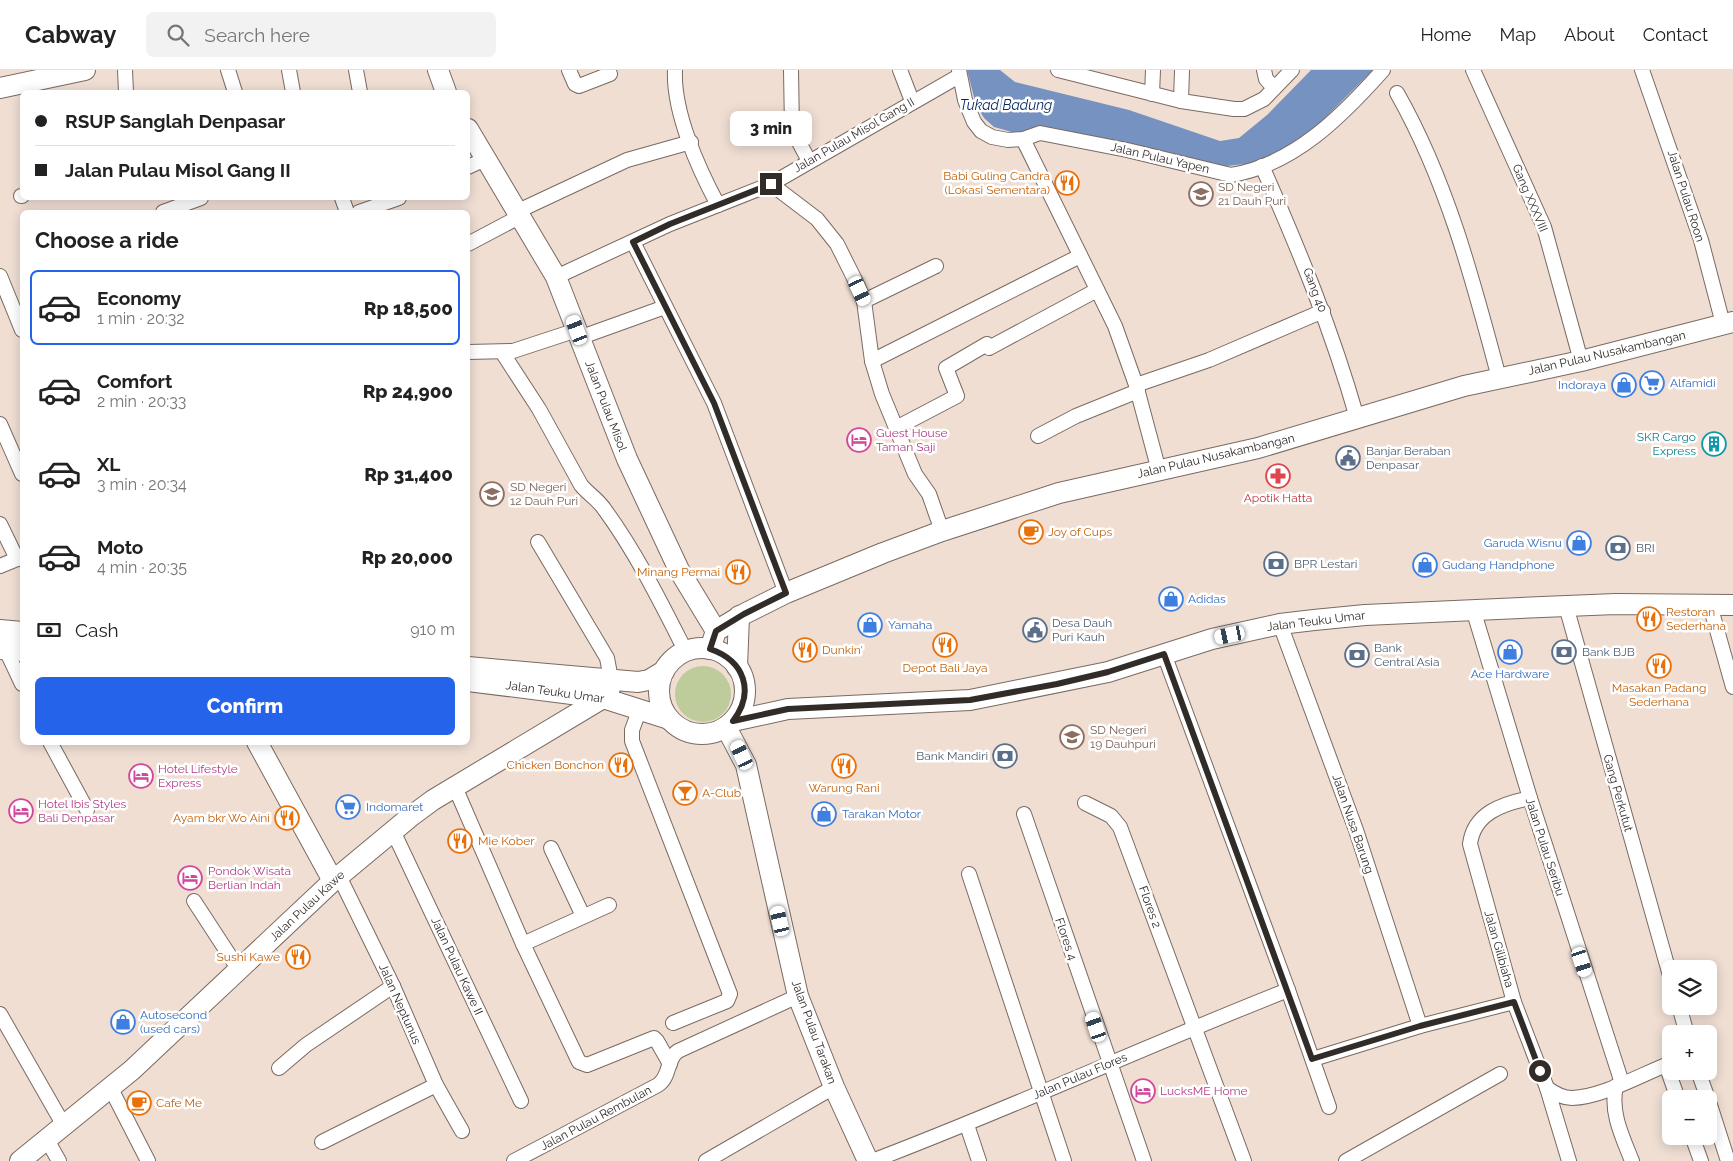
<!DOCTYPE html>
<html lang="en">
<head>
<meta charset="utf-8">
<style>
  :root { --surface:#fff; --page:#f2f2f2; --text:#222; --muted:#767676; --line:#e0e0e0; --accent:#2563eb }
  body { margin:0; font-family:Raleway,sans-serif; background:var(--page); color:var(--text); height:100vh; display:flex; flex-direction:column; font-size:19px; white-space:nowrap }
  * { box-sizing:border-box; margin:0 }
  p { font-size:16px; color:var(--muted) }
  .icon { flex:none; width:28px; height:28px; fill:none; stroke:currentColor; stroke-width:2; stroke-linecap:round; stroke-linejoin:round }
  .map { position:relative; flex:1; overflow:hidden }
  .sheet { position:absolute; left:20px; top:140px; width:450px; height:535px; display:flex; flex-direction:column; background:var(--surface); border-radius:8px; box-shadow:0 2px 12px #0003 }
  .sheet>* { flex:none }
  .guide { position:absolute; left:20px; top:20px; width:450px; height:110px; border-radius:8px; box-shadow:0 2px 12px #0003; display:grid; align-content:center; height:110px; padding:0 15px; background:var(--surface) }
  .controls { position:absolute; left:1662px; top:890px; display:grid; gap:10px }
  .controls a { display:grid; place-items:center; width:55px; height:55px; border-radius:8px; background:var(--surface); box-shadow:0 2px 12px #0003; font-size:25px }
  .end { position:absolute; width:22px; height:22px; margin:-11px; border:6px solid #322c28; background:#fff; box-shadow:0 0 0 2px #fff }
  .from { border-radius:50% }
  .bubble { position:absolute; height:35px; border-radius:8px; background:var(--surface); box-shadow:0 2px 12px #0003; font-size:16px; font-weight:800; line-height:35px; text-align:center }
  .car { position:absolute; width:15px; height:30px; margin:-15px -8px; border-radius:6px; box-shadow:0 0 4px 1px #0007; background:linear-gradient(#fff 24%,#345 0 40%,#fff 0 76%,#345 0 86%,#fff 0) }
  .guide b { display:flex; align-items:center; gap:18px; height:48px; font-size:19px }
  .guide b+b { border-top:1px solid var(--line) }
  .guide i { width:12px; height:12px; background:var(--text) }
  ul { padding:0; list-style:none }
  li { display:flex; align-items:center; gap:15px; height:75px; margin:0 10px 8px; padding:0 5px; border:2px solid transparent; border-radius:8px }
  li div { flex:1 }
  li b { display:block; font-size:19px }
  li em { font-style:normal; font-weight:800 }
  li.current { border-color:var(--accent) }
  li>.icon { width:45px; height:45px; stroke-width:1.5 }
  h2 { padding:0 15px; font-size:22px; line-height:60px }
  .pay { display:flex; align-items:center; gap:12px; height:55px; padding:0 15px; font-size:19px }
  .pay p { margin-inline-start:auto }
  .primary-button { display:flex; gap:10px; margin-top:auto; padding:10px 15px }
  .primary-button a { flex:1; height:58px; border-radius:8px; background:var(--accent); color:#fff; font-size:20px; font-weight:800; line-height:58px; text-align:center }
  header { display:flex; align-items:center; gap:30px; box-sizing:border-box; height:70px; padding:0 25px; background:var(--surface); border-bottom:1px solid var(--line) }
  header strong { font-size:24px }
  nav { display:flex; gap:28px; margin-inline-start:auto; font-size:18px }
  .search { width:350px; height:45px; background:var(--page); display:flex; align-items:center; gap:12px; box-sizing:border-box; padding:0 18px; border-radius:8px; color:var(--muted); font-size:19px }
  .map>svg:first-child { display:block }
  .green { fill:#becc9c }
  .water { fill:#7592c0 }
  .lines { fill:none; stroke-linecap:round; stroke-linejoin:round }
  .street-casing { stroke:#7a6a61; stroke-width:16 }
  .secondary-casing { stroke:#7a6a61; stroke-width:22 }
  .street { stroke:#fff; stroke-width:14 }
  .secondary { stroke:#fff; stroke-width:20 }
  .route { stroke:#322c28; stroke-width:6 }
  .labels { text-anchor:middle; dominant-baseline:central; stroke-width:5; stroke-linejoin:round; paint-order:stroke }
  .street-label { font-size:12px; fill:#322c28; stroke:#fff }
  .food-label { font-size:12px; fill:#c56008; stroke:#fff; text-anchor:start }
  .education-label { font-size:12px; fill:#785e54; stroke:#fff; text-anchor:start }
  .shop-label { font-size:12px; fill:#366cbe; stroke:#fff; text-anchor:start }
  .hotel-label { font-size:12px; fill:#b23c85; stroke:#fff; text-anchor:start }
  .culture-label { font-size:12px; fill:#0d838f; stroke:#fff; text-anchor:end }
  .service-label { font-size:12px; fill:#4e5e75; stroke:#fff; text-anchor:start }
  .health-label { font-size:12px; fill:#be3a42; stroke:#fff }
  .water-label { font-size:14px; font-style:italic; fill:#072b62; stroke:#fff }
</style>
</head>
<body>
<header>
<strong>Cabway</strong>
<div class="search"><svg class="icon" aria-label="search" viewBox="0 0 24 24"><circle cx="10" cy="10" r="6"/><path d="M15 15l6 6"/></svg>Search here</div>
<nav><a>Home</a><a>Map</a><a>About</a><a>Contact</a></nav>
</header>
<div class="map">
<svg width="1733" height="1091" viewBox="0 0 1733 1091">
  <rect width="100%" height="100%" fill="#f0ded3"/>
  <circle class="green" cx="703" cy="624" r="28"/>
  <path class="water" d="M967,0H1000L1015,12L1129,40L1220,71L1239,68L1267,45L1311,0H1373L1306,67L1263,92L1218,97L1047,60L1012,62L994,57L984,48L976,35Z"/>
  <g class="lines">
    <g class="street-casing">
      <g id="street">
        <path d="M125,0L126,22"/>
        <path d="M228,0L235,22"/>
        <path d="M289,0L293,22"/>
        <path d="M356,0L360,22"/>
        <path d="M569,0L575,14L579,16L610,4"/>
        <path d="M675,0C673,42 698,98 718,135"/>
        <path d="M791,0L792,59L809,91"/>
        <path d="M900,0L912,31"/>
        <path d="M959,0L965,30L974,52L981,61L992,67L1008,70L1023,69L1040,63L1127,80L1231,105C1294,95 1343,45 1383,0"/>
        <path d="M1058,0L1181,31L1234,39H1244L1264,29L1292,0"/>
        <path d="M1264,0L1266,9L1274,18"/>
        <path d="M1473,0L1544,157L1581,291"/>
        <path d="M1642,0L1701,170L1723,254"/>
        <path d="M1397,23C1447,111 1473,210 1499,308"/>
        <path d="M1152,24L1153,0"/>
        <path d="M1181,31L1182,0"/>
        <path d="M1023,69L1115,256L1136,315L1159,401"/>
        <path d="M1262,96C1299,180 1332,260 1357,348"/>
        <path d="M468,97L485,89"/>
        <path d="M771,114L817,149L837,174L855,210L864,231L872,291L882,324L915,404L929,424L942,461"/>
        <path d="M21,126H22"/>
        <path d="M342,128L347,142"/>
        <path d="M163,142L201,128"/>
        <path d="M359,142L399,128"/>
        <path d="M516,142L627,90L691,72"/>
        <path d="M633,172L714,333L786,523"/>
        <path d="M468,174L519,147"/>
        <path d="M0,206L22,260"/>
        <path d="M556,207L670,154L771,114L959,6"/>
        <path d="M864,231L936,196"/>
        <path d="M581,269L587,265L665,237"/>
        <path d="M468,282L513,281L577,260"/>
        <path d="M502,282L539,339L581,415C588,424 597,428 605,440C637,484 661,533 686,582"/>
        <path d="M872,291L1080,186"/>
        <path d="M1136,315L1209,290L1323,241"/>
        <path d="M0,354L22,404"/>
        <path d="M896,358L957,326L946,298L987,274L989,278L1097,220"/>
        <path d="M1038,366L1076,346L1138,321"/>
        <path d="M0,454L17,489"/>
        <path d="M538,472L607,588L611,609"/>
        <path d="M0,496L22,487"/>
        <path d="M1710,535L1733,617"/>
        <path d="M1566,536L1671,909"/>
        <path d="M1473,539L1530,728L1622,1013"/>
        <path d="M1280,554L1356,760L1420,956"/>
        <path d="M6,580L22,614"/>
        <path d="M1164,584L1288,920L1329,1037"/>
        <path d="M639,641L632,660V671L730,924L727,931L673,953"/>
        <path d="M50,672L87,740"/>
        <path d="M455,717L523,874L579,992L587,995L654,968L657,971L670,994"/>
        <path d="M1530,728C1502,734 1474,743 1470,774L1514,932L1547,1018L1569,1091"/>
        <path d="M1085,733L1111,746L1120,757L1244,1091"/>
        <path d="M1024,744L1144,1091"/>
        <path d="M393,761L521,1031"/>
        <path d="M551,778L583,846"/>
        <path d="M969,804L1064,1091"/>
        <path d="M339,806L393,916L436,1015L462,1061"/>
        <path d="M194,831L239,900"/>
        <path d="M523,874L609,835"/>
        <path d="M1679,936L1687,964"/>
        <path d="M0,944L63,1054"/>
        <path d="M1313,989L1420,956L1514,932"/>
        <path d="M1666,995L1678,1029"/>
        <path d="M279,998L306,975L393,916"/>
        <path d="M1698,1001L1708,1029"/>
        <path d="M1616,1016C1610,1042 1622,1066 1632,1091"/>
        <path d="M110,1017L148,1091"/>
        <path d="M1547,1018C1555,1024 1562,1028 1572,1028C1603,1027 1642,1004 1671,993"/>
        <path d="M1709,1032L1728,1091"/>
        <path d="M967,1055L979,1091"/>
        <path d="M1692,1066L1701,1091"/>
        <path d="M46,1068L59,1091"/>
        <path d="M322,1072L436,1015"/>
        <path d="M514,1091L658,1015C671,1006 666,989 678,981L798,926"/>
        <path d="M706,1091L834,1017"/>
        <path d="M872,1091C1012,1038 1148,975 1288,920"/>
        <path d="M1346,1091L1500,1004"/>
      </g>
    </g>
    <g class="secondary-casing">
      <g id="secondary">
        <path d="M438,0L446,22"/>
        <path d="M0,18L85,0"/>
        <path d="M468,59L556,207L627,389L679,500L716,561"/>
        <path d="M0,560L22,562"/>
        <circle cx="702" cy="621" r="43"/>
        <path d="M0,579L22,581"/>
        <path d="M710,579L716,561L744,544L786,523L883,483L942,461L1059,423L1258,378L1464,316L1581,291L1733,252"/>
        <path d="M468,597L638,612L649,610L664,601"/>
        <path d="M737,597L739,546"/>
        <path d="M468,611L603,628L669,649"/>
        <path d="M733,651L788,639L970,630L1108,602L1212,569L1280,554L1314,550L1365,545L1542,537L1616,534L1733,535"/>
        <path d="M726,657L746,695L798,926L834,1017L868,1091"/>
        <path d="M257,672L333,811"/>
        <path d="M20,1091L132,1000L333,811L410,747L433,730L603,628L610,618L611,609"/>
      </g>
    </g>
    <use href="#street" class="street"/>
    <use href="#secondary" class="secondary"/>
  </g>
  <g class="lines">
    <path class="route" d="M771,114L670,154L633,172L714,333L786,523L744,544L716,561L710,579C745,591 755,622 733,651L788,639L970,630L1057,614L1108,602L1164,584L1312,989L1420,956L1514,932L1540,1001"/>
  </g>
  <defs>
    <g id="restaurant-ring" transform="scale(1.25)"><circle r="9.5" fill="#fff" stroke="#e8710a" stroke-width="1.5"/><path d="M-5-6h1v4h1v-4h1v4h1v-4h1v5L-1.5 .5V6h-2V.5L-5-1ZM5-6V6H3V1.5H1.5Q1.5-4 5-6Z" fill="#e8710a"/></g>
    <g id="school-ring" transform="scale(1.25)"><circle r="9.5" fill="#fff" stroke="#8d6e63" stroke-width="1.5"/><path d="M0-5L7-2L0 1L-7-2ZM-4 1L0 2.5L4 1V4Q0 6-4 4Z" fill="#8d6e63"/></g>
    <g id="supermarket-ring" transform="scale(1.25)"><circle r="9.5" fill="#fff" stroke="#3f7fe0" stroke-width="1.5"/><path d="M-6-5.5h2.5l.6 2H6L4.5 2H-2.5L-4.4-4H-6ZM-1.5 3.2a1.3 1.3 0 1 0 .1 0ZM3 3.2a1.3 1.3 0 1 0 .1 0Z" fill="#3f7fe0"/></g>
    <g id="shop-ring" transform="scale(1.25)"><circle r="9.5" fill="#fff" stroke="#3f7fe0" stroke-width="1.5"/><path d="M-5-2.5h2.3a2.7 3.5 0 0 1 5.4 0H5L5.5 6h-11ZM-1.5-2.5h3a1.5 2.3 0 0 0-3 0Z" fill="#3f7fe0"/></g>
    <g id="hotel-ring" transform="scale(1.25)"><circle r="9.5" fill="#fff" stroke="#d1479c" stroke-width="1.5"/><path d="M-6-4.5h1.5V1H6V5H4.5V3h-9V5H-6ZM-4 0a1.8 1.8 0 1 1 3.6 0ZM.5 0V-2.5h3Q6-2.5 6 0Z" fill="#d1479c"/></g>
    <g id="building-ring" transform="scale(1.25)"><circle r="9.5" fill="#fff" stroke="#0f9aa8" stroke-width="1.5"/><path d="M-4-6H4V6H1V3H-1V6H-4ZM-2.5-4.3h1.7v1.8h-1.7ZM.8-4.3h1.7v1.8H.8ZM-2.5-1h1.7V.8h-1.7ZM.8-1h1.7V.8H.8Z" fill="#0f9aa8"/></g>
    <g id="civic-ring" transform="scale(1.25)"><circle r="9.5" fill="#fff" stroke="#5c6f8a" stroke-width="1.5"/><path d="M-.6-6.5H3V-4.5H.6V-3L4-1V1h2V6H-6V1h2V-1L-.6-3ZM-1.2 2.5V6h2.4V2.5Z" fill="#5c6f8a"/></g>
    <g id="pharmacy-ring" transform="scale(1.25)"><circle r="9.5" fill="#fff" stroke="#e0444e" stroke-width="1.5"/><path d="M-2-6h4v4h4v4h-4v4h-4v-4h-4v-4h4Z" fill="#e0444e"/></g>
    <g id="cafe-ring" transform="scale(1.25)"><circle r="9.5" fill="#fff" stroke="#e8710a" stroke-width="1.5"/><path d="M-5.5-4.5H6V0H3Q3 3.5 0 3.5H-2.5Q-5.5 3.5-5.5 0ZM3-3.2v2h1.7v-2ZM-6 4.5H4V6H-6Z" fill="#e8710a"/></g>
    <g id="bank-ring" transform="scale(1.25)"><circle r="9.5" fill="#fff" stroke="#5c6f8a" stroke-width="1.5"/><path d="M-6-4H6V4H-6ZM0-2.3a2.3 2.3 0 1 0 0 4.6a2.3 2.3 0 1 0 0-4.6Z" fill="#5c6f8a"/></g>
    <g id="bar-ring" transform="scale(1.25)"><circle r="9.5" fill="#fff" stroke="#e8710a" stroke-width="1.5"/><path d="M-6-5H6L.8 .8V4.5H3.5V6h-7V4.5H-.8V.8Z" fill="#e8710a"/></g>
  </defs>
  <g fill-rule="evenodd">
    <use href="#restaurant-ring" x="1067" y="113"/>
    <use href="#school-ring" x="1201" y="124"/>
    <use href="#supermarket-ring" x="1652" y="313"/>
    <use href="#shop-ring" x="1624" y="315"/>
    <use href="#hotel-ring" x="859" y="370"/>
    <use href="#building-ring" x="1714" y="374"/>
    <use href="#civic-ring" x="1348" y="388"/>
    <use href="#pharmacy-ring" x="1278" y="406"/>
    <use href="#school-ring" x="492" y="424"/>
    <use href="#cafe-ring" x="1031" y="462"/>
    <use href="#shop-ring" x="1579" y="473"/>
    <use href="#bank-ring" x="1618" y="478"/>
    <use href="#bank-ring" x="1276" y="494"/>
    <use href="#shop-ring" x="1425" y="495"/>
    <use href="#restaurant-ring" x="738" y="502"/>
    <use href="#shop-ring" x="1171" y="529"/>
    <use href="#restaurant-ring" x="1649" y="549"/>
    <use href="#shop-ring" x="870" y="555"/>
    <use href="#civic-ring" x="1035" y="560"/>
    <use href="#restaurant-ring" x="945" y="575"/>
    <use href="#restaurant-ring" x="805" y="580"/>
    <use href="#shop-ring" x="1510" y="582"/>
    <use href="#bank-ring" x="1564" y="582"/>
    <use href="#bank-ring" x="1357" y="585"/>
    <use href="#restaurant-ring" x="1659" y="596"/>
    <use href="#school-ring" x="1072" y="667"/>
    <use href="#bank-ring" x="1005" y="686"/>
    <use href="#restaurant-ring" x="621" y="695"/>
    <use href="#restaurant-ring" x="844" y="696"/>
    <use href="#hotel-ring" x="141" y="706"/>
    <use href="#bar-ring" x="685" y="723"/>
    <use href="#supermarket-ring" x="348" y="737"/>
    <use href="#hotel-ring" x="21" y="741"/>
    <use href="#shop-ring" x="824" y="744"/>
    <use href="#restaurant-ring" x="287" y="748"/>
    <use href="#restaurant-ring" x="460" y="771"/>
    <use href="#hotel-ring" x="190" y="808"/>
    <use href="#restaurant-ring" x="298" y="887"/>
    <use href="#shop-ring" x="123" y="952"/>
    <use href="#hotel-ring" x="1143" y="1021"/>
    <use href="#cafe-ring" x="139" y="1033"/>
  </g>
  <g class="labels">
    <g class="street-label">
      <text transform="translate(854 65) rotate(-30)">Jalan Pulau Misol Gang II</text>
      <text transform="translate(1160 88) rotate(13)">Jalan Pulau Yapen</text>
      <text transform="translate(1686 126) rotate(72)">Jalan Pulau Roon</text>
      <text transform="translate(1530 128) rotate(67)">Gang XXXVIII</text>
      <text transform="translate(1315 220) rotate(69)">Gang 40</text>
      <text transform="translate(1607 283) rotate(-13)">Jalan Pulau Nusakambangan</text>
      <text transform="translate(606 336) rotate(69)">Jalan Pulau Misol</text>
      <text transform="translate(1216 386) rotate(-13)">Jalan Pulau Nusakambangan</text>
      <text transform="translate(1316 551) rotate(-7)">Jalan Teuku Umar</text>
      <text transform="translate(555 622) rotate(8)">Jalan Teuku Umar</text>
      <text transform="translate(1618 723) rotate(74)">Gang Perkutut</text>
      <text transform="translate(1353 754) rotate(71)">Jalan Nusa Barung</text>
      <text transform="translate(1545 777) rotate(72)">Jalan Pulau Seribu</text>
      <text transform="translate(307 836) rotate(-43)">Jalan Pulau Kawe</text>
      <text transform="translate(1150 837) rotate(70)">Flores 2</text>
      <text transform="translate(1066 869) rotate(71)">Flores 4</text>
      <text transform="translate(1499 879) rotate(74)">Jalan Gilibiaha</text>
      <text transform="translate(457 896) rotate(65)">Jalan Pulau Kawe II</text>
      <text transform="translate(400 934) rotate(66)">Jalan Neptunus</text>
      <text transform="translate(814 962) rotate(70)">Jalan Pulau Tarakan</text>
      <text transform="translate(1080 1006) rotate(-23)">Jalan Pulau Flores</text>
      <text transform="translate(596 1048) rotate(-28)">Jalan Pulau Rembulan</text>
    </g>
    <g class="food-label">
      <text x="1050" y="106" text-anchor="end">Babi Guling Candra<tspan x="1050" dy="14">(Lokasi Sementara)</tspan></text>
      <text x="1048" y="462">Joy of Cups</text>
      <text x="720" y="502" text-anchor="end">Minang Permai</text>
      <text x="1666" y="542">Restoran<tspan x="1666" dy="14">Sederhana</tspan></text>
      <text x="822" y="580">Dunkin'</text>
      <text x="945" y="598" text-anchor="middle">Depot Bali Jaya</text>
      <text x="1659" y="618" text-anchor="middle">Masakan Padang<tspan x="1659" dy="14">Sederhana</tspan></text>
      <text x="604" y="695" text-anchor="end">Chicken Bonchon</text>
      <text x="844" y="718" text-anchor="middle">Warung Rani</text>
      <text x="702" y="723">A-Club</text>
      <text x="270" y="748" text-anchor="end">Ayam bkr Wo Aini</text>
      <text x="478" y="771">Mie Kober</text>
      <text x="280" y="887" text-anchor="end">Sushi Kawe</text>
      <text x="156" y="1033">Cafe Me</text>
    </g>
    <g class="education-label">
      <text x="1218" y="117">SD Negeri<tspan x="1218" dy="14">21 Dauh Puri</tspan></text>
      <text x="510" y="417">SD Negeri<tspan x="510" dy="14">12 Dauh Puri</tspan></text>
      <text x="1090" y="660">SD Negeri<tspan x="1090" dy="14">19 Dauhpuri</tspan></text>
    </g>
    <g class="shop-label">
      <text x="1670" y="313">Alfamidi</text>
      <text x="1606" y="315" text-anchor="end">Indoraya</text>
      <text x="1562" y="473" text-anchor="end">Garuda Wisnu</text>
      <text x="1442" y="495">Gudang Handphone</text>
      <text x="1188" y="529">Adidas</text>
      <text x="888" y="555">Yamaha</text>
      <text x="1510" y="604" text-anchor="middle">Ace Hardware</text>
      <text x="366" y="737">Indomaret</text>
      <text x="842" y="744">Tarakan Motor</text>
      <text x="140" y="945">Autosecond<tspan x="140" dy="14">(used cars)</tspan></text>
    </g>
    <g class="hotel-label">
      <text x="876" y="363">Guest House<tspan x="876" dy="14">Taman Saji</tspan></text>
      <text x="158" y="699">Hotel Lifestyle<tspan x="158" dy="14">Express</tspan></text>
      <text x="38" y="734">Hotel Ibis Styles<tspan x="38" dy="14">Bali Denpasar</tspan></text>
      <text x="208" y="801">Pondok Wisata<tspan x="208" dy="14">Berlian Indah</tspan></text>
      <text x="1160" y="1021">LucksME Home</text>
    </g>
    <g class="culture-label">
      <text x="1696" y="367">SKR Cargo<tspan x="1696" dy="14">Express</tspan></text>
    </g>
    <g class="service-label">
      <text x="1366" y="381">Banjar Beraban<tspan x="1366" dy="14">Denpasar</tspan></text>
      <text x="1636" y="478">BRI</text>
      <text x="1294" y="494">BPR Lestari</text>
      <text x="1052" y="553">Desa Dauh<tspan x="1052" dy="14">Puri Kauh</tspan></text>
      <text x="1374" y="578">Bank<tspan x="1374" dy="14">Central Asia</tspan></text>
      <text x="1582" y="582">Bank BJB</text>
      <text x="988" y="686" text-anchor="end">Bank Mandiri</text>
    </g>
    <g class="health-label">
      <text x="1278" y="428">Apotik Hatta</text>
    </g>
    <g class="water-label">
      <text x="1006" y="35">Tukad Badung</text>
    </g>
  </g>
</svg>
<div class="controls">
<a><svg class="icon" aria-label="layers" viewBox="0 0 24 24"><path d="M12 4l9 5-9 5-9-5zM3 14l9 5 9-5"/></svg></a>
<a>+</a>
<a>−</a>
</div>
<i class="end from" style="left:1540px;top:1001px"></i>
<i class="end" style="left:771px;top:114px"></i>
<div class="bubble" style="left:730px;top:41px;width:82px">3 min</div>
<i class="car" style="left:860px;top:221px;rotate:155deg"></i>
<i class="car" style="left:577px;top:260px;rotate:339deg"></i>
<i class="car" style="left:1230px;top:565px;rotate:258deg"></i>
<i class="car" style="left:742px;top:685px;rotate:335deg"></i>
<i class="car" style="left:780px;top:851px;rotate:347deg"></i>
<i class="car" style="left:1582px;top:892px;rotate:162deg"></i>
<i class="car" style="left:1096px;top:957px;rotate:341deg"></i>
<div class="guide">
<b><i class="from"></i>RSUP Sanglah Denpasar</b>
<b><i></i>Jalan Pulau Misol Gang II</b>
</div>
<section class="sheet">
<h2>Choose a ride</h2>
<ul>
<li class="current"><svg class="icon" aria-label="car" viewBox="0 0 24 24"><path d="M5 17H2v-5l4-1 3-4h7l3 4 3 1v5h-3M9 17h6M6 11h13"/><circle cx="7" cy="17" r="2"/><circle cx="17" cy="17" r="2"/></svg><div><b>Economy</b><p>1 min · 20:32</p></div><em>Rp 18,500</em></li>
<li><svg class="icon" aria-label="car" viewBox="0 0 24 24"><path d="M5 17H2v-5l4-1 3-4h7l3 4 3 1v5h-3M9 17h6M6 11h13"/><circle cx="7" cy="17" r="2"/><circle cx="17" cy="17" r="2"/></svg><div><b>Comfort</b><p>2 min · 20:33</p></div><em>Rp 24,900</em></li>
<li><svg class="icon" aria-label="car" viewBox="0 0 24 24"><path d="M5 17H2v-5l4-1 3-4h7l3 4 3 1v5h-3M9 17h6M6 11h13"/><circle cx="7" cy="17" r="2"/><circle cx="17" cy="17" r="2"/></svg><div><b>XL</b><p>3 min · 20:34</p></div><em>Rp 31,400</em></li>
<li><svg class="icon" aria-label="car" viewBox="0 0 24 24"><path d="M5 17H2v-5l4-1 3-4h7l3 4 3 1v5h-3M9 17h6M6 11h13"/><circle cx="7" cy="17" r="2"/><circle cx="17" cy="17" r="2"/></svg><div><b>Moto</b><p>4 min · 20:35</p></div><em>Rp 20,000</em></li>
</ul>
<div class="pay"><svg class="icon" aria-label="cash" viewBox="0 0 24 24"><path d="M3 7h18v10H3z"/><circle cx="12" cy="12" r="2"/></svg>Cash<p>910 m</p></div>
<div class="primary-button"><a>Confirm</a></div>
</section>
</div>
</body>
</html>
